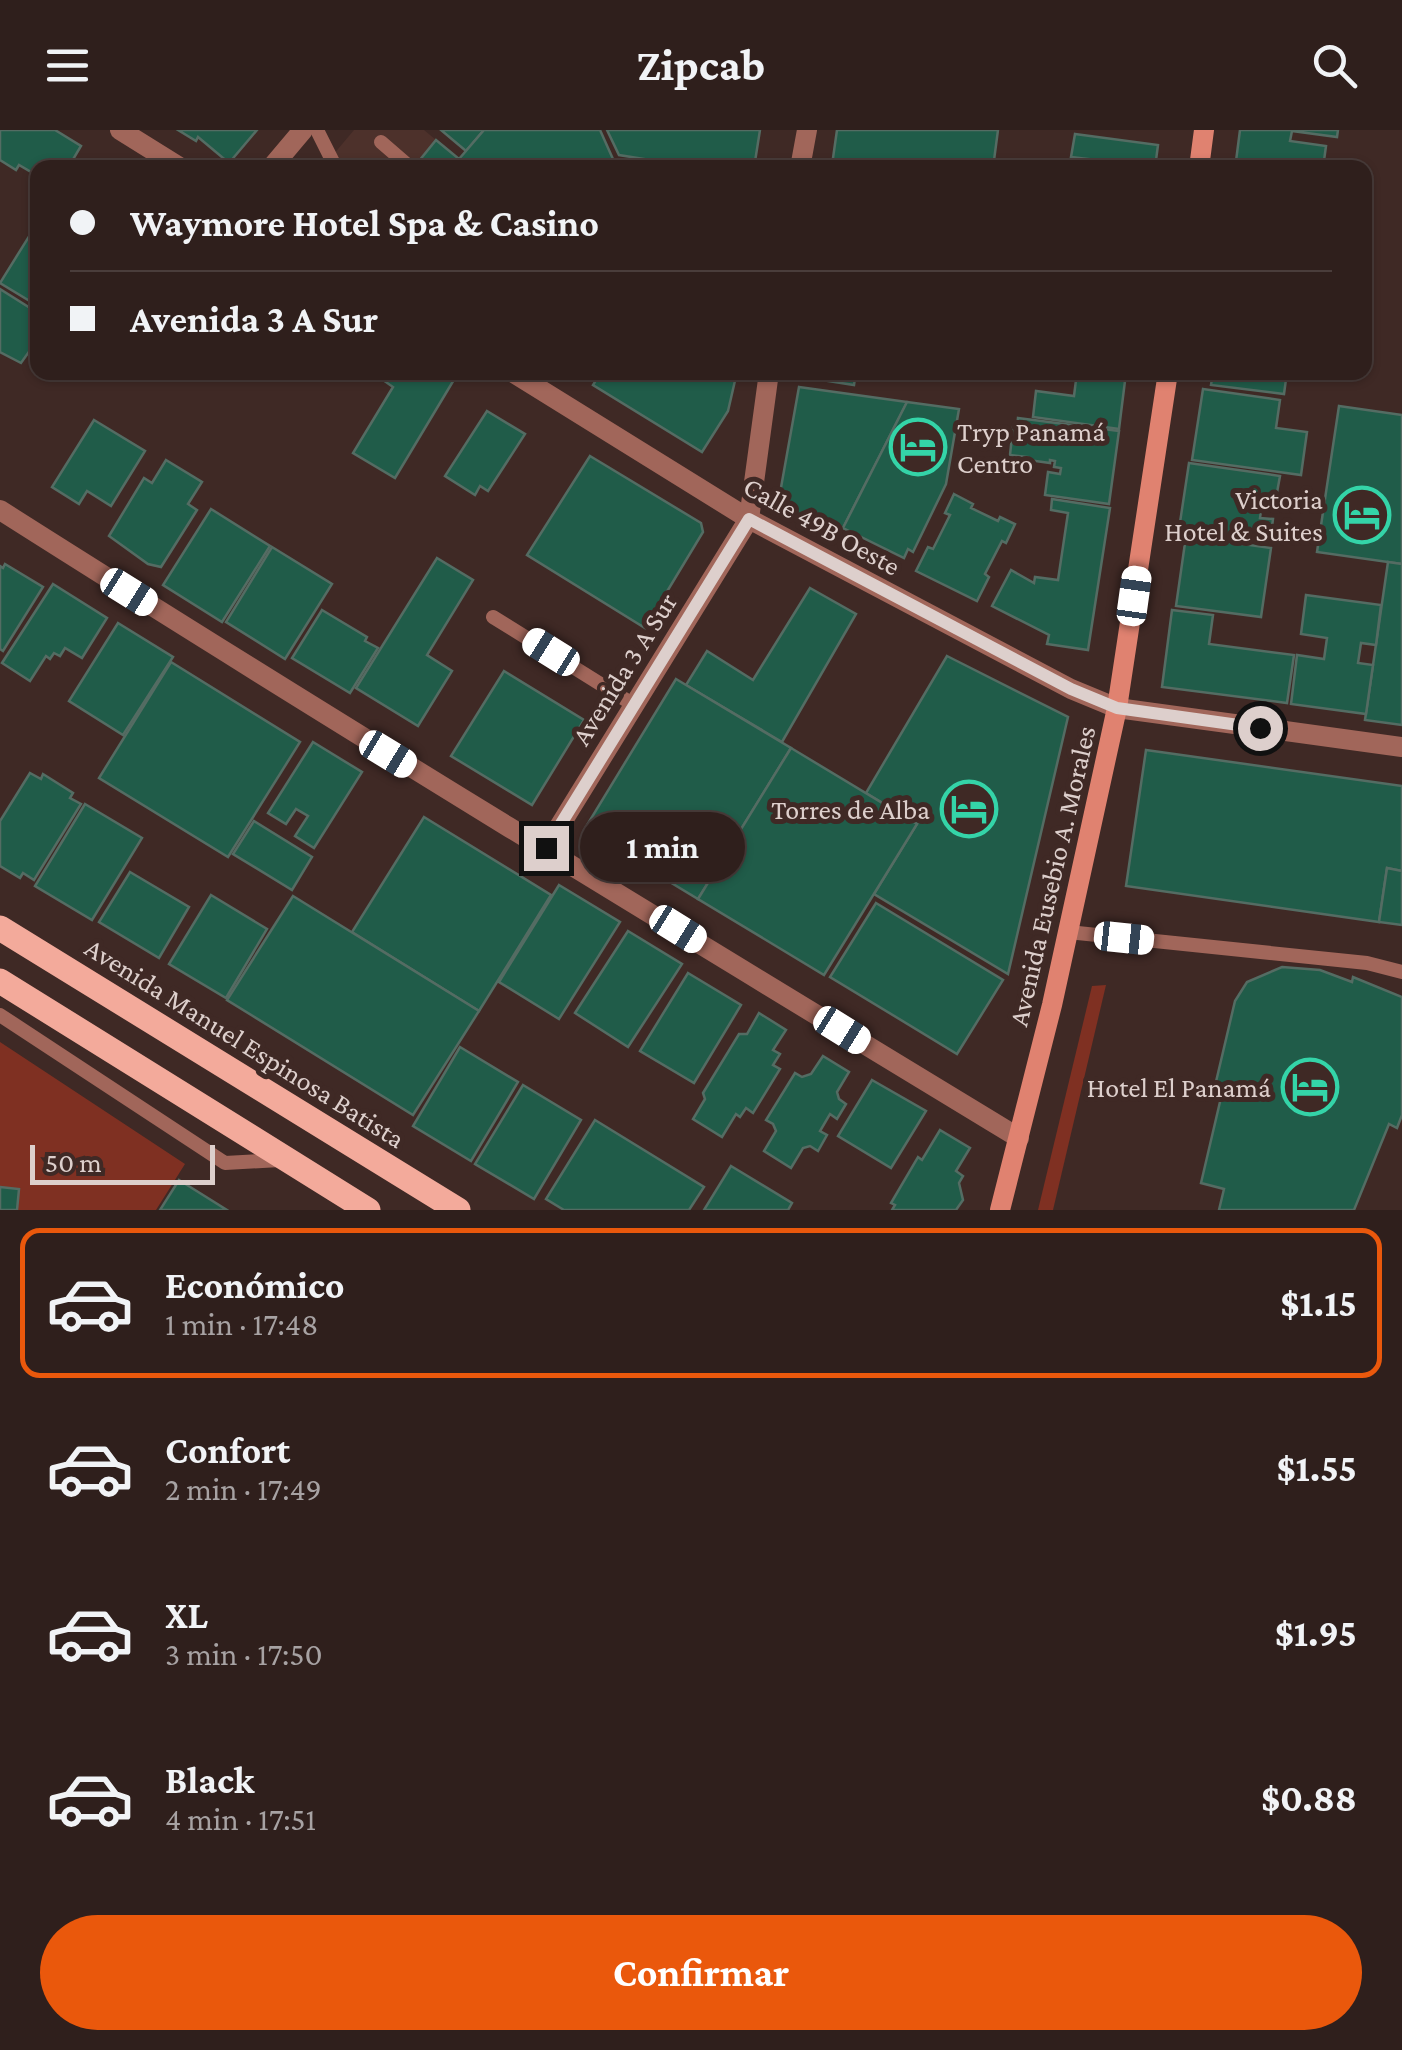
<!DOCTYPE html>
<html lang="es">
<head>
<meta charset="utf-8">
<style>
  :root { --surface:#2f1f1c; --page:#3b2c29; --text:#f1f3f6; --muted:#a7a2a3; --line:#4a3d3b; --accent:#ea580c }
  body { margin:0; font-family:"Crimson Pro",serif; background:var(--page); color:var(--text); height:100vh; display:flex; flex-direction:column; font-size:38px; white-space:nowrap }
  * { box-sizing:border-box; margin:0 }
  p { font-size:32px; color:var(--muted) }
  .icon { flex:none; width:55px; height:55px; fill:none; stroke:currentColor; stroke-width:2; stroke-linecap:round; stroke-linejoin:round }
  .map { position:relative; height:1080px; overflow:hidden }
  .sheet { display:flex; flex-direction:column; background:var(--surface); flex:1 }
  .sheet>* { flex:none }
  .banner { position:absolute; left:30px; top:30px; width:1342px; height:220px; border-radius:20px; box-shadow:0 2px 8px #0004,0 0 0 2px var(--line); display:grid; align-content:center; height:220px; padding:0 40px; background:var(--surface) }
  .scale { position:absolute; left:30px; bottom:25px; width:185px; box-sizing:border-box; padding-left:10px; border:5px solid #ddcfcc; border-top:0; font-size:28px; line-height:35px; white-space:nowrap; color:#ddcfcc; -webkit-text-stroke:8px #3f2925; paint-order:stroke }
  .end { position:absolute; width:45px; height:45px; margin:-22px; border:12px solid #ddcfcc; background:#111; box-shadow:0 0 0 5px #111 }
  .from { border-radius:50% }
  .bubble { position:absolute; height:70px; border-radius:35px; background:var(--surface); box-shadow:0 2px 8px #0004,0 0 0 2px var(--line); font-size:32px; font-weight:700; line-height:70px; text-align:center }
  .car { position:absolute; width:30px; height:60px; margin:-30px -15px; border-radius:12px; box-shadow:0 0 8px 2px #0007; background:linear-gradient(#fff 24%,#345 0 40%,#fff 0 76%,#345 0 86%,#fff 0) }
  .banner b { display:flex; align-items:center; gap:35px; height:95px; font-size:38px }
  .banner b+b { border-top:2px solid var(--line) }
  .banner i { width:25px; height:25px; background:var(--text) }
  ul { padding:18px 0 0; list-style:none }
  li { display:flex; align-items:center; gap:30px; height:150px; margin:0 20px 15px; padding:0 20px; border:5px solid transparent; border-radius:20px }
  li div { flex:1 }
  li b { display:block; font-size:38px }
  li em { font-style:normal; font-weight:700 }
  li.current { border-color:var(--accent) }
  li>.icon { width:90px; height:90px; stroke-width:1.5 }
  .button { display:flex; gap:20px; margin-top:auto; padding:20px 40px }
  .button a { flex:1; height:115px; border-radius:60px; background:var(--accent); color:#fff; font-size:40px; font-weight:700; line-height:115px; text-align:center }
  header { display:flex; justify-content:space-between; align-items:center; height:130px; padding:0 40px; background:var(--surface); font-size:45px; font-weight:700 }
  .map>svg:first-child { display:block }
  .built { fill:#4d312b }
  .green { fill:#7f3022 }
  .building { fill:#205c49; stroke:#546c63; stroke-width:2.5 }
  .lines { fill:none; stroke-linecap:round; stroke-linejoin:round }
  .lane { stroke:#a1665a; stroke-width:14 }
  .street { stroke:#a1665a; stroke-width:20 }
  .secondary { stroke:#e08270; stroke-width:20 }
  .primary { stroke:#f3aa9b; stroke-width:25 }
  .route { stroke:#ddcfcc; stroke-width:12 }
  .labels { text-anchor:middle; dominant-baseline:central; stroke-width:10; stroke-linejoin:round; paint-order:stroke }
  .poi-label { font-size:28px; fill:#ddcfcc; stroke:#3f2925; text-anchor:end }
  .street-label { font-size:28px; fill:#ddcfcc; stroke:#3f2925 }
</style>
</head>
<body>
<header><svg class="icon" aria-label="menu" viewBox="0 0 24 24"><path d="M4 6h16M4 12h16M4 18h16"/></svg>Zipcab<svg class="icon" aria-label="search" viewBox="0 0 24 24"><circle cx="10" cy="10" r="6"/><path d="M15 15l6 6"/></svg></header>
<div class="map">
<svg width="1402" height="1080" viewBox="0 0 1402 1080">
  <rect width="100%" height="100%" fill="#3f2925"/>
  <path class="built" d="M354,0H424L459,29L484,0H600L617,37L322,38Z"/>
  <g class="green">
    <path d="M1106,855L1053,1080H1038L1092,856Z"/>
    <path d="M0,912L185,1034L156,1080H17L19,1059L0,1057Z"/>
  </g>
  <g class="building">
    <path d="M0,0H55L81,16L68,38H38V46L19,35L16,40L0,30Z"/>
    <path d="M178,0H257L229,33L198,7L196,11Z"/>
    <path d="M441,0H484L466,21Z"/>
    <path d="M484,0H600L617,38H426L419,31L436,10L459,29Z"/>
    <path d="M607,0H760L754,38H700L619,25Z"/>
    <path d="M837,0H998L993,38L832,35Z"/>
    <path d="M1240,0H1338L1337,7L1292,1L1290,11L1326,16L1323,38H1284L1236,31Z"/>
    <path d="M1075,4L1158,15L1155,38H1088L1089,29L1071,27Z"/>
    <path d="M38,92V176L0,153Z"/>
    <path d="M0,159L38,183V209L21,233L0,222Z"/>
    <path d="M388,242H447L455,248L395,348L353,323L393,257L383,250Z"/>
    <path d="M601,242H737L728,281L702,322L593,255Z"/>
    <path d="M816,242H856L854,255L815,249Z"/>
    <path d="M1077,242L1126,243L1119,299L1033,287L1036,261L1074,266Z"/>
    <path d="M1213,242H1287L1284,264L1211,255Z"/>
    <path d="M799,257L907,272L843,398L777,380Z"/>
    <path d="M1203,259L1280,270L1276,298L1307,302L1301,345L1192,330Z"/>
    <path d="M907,272L959,279L946,354L913,422L908,419L904,428L843,398Z"/>
    <path d="M1339,276L1402,285V434L1317,422Z"/>
    <path d="M487,281L525,304L488,361L480,356L475,365L445,346Z"/>
    <path d="M1018,288L1119,301L1109,374L1045,365L1048,342L1060,344L1061,338L1054,337L1055,331L1050,330V333L1028,330V327L1010,325L1013,297L1017,298Z"/>
    <path d="M94,290L145,321L111,376L87,361L79,374L52,357Z"/>
    <path d="M590,326L701,393L703,402L645,498L527,425Z"/>
    <path d="M166,330L202,352L188,374L197,380L161,437L148,434L109,406L144,348L152,353Z"/>
    <path d="M1189,333L1280,346L1276,368L1263,366L1260,388L1273,389L1270,412L1179,399Z"/>
    <path d="M954,364L973,374L971,378L998,391L1000,387L1015,394L1006,413L1002,411L985,444L989,447L977,471L916,441L928,417L933,419L950,385L945,383Z"/>
    <path d="M1052,369L1110,378L1088,520L1047,514L1049,505L992,476L1011,440L1034,453L1035,447L1058,450L1068,383L1051,380Z"/>
    <path d="M211,379L270,416L222,492L163,455Z"/>
    <path d="M1186,406L1271,418L1261,487L1176,476Z"/>
    <path d="M272,417L332,454L285,529L226,492Z"/>
    <path d="M437,428L473,450L427,525L452,541L418,596L356,558Z"/>
    <path d="M1388,432L1402,434V595L1365,590Z"/>
    <path d="M5,434L43,457L3,521L0,519V436L3,438Z"/>
    <path d="M53,454L107,488L82,528L65,518L60,526L54,523L50,529L46,526L30,551L2,533Z"/>
    <path d="M810,458L856,484L782,612L686,555L707,521L753,550Z"/>
    <path d="M1306,465L1381,475L1376,515L1361,513L1358,533L1373,535L1366,584L1291,574L1297,525L1324,529L1327,508L1301,504Z"/>
    <path d="M322,480L367,507L365,511L378,518L350,563L292,528Z"/>
    <path d="M1172,480L1213,485L1209,514L1294,525L1287,573L1162,557Z"/>
    <path d="M118,493L173,527L123,605L69,571Z"/>
    <path d="M947,526L1068,587L1008,844L874,764L917,694L866,663Z"/>
    <path d="M171,532L300,612L228,727L99,648Z"/>
    <path d="M504,541L584,590L532,675L451,626Z"/>
    <path d="M676,549L791,618L698,769L584,700Z"/>
    <path d="M313,612L362,642L314,718L295,706L308,686L296,679L286,694L268,683Z"/>
    <path d="M791,618L917,694L824,845L698,769Z"/>
    <path d="M1146,620L1402,656V741L1387,738L1379,792L1126,756Z"/>
    <path d="M30,643L41,649L43,644L73,663L70,668L81,674L34,750L23,743L20,748L0,736V691Z"/>
    <path d="M85,674L142,708L92,790L35,756Z"/>
    <path d="M424,687L551,765L479,881L352,802Z"/>
    <path d="M254,691L312,727L292,760L233,724Z"/>
    <path d="M1387,738L1402,741V795L1379,792Z"/>
    <path d="M130,742L189,777L159,828L99,792Z"/>
    <path d="M559,755L620,792L559,889L499,852Z"/>
    <path d="M211,765L267,799L226,868L169,834Z"/>
    <path d="M293,766L479,881L413,985L227,870Z"/>
    <path d="M876,773L1003,850L957,924L830,847Z"/>
    <path d="M628,801L682,834L628,917L575,883Z"/>
    <path d="M1282,837L1320,840L1352,852L1353,847L1402,867V985L1397,998L1389,994L1354,1080H1219L1224,1059L1201,1053L1223,959L1215,956L1235,871L1247,852Z"/>
    <path d="M688,843L741,875L694,953L640,921Z"/>
    <path d="M759,883L786,900L773,920L780,924L773,935L780,939L753,983L746,978L740,987L736,984L722,1007L693,989L705,969L703,963L739,904H747Z"/>
    <path d="M460,917L518,952L471,1031L413,996Z"/>
    <path d="M823,926L849,942L837,962L839,969L846,974L837,989L830,984L820,1001L827,1005L818,1021L810,1016L803,1018L791,1038L764,1021L776,1001L773,994L766,990L795,943L802,947L811,944Z"/>
    <path d="M872,950L926,981L891,1038L838,1006Z"/>
    <path d="M523,955L581,990L534,1069L475,1034Z"/>
    <path d="M595,990L704,1057L689,1080H564L546,1069Z"/>
    <path d="M940,1000L970,1018L956,1041L963,1046L959,1053L963,1070L956,1080H892L895,1075L891,1073L918,1027L922,1030Z"/>
    <path d="M731,1036L792,1073L788,1080H704Z"/>
    <path d="M179,1050L227,1080H160Z"/>
    <path d="M0,1057L19,1059L17,1080H0Z"/>
  </g>
  <g class="lines">
    <g class="lane">
      <path d="M317,0L336,38"/>
      <path d="M381,12L411,38"/>
      <path d="M493,487L634,575"/>
      <path d="M1068,802L1367,833L1402,842"/>
      <path d="M0,885L225,1033L280,1030"/>
    </g>
    <g class="street">
      <path d="M120,0L181,38"/>
      <path d="M271,38L303,0"/>
      <path d="M800,38L807,0"/>
      <path d="M512,242L749,389L1071,559L1117,578L1402,617"/>
      <path d="M0,380C337,594 678,801 1019,1008"/>
      <path d="M546,718L749,389L769,242"/>
    </g>
    <g class="secondary">
      <path d="M1199,38L1204,0"/>
      <path d="M1000,1080L1052,875L1117,578L1168,242"/>
    </g>
    <g class="primary">
      <path d="M0,798L458,1080"/>
      <path d="M0,851L368,1080"/>
    </g>
  </g>
  <g class="lines">
    <path class="route" d="M546,718L749,389L1071,559L1117,578L1260,598"/>
  </g>
  <defs>
    <g id="hotel-ring" transform="scale(2.875)"><circle r="9.5" fill="#3f2925" stroke="#34d4a8" stroke-width="1.5"/><path d="M-6-4.5h1.5V1H6V5H4.5V3h-9V5H-6ZM-4 0a1.8 1.8 0 1 1 3.6 0ZM.5 0V-2.5h3Q6-2.5 6 0Z" fill="#34d4a8"/></g>
  </defs>
  <g fill-rule="evenodd">
    <use href="#hotel-ring" x="918" y="317"/>
    <use href="#hotel-ring" x="1362" y="385"/>
    <use href="#hotel-ring" x="969" y="679"/>
    <use href="#hotel-ring" x="1310" y="957"/>
  </g>
  <g class="labels">
    <g class="poi-label">
      <text x="957" y="301" text-anchor="start">Tryp Panamá<tspan x="957" dy="32">Centro</tspan></text>
      <text x="1323" y="369">Victoria<tspan x="1323" dy="32">Hotel &amp; Suites</tspan></text>
      <text x="930" y="679">Torres de Alba</text>
      <text x="1271" y="957">Hotel El Panamá</text>
    </g>
    <g class="street-label">
      <text transform="translate(822 396) rotate(29)">Calle 49B Oeste</text>
      <text transform="translate(624 539) rotate(-58)">Avenida 3 A Sur</text>
      <text transform="translate(1052 746) rotate(-77)">Avenida Eusebio A. Morales</text>
      <text transform="translate(245 913) rotate(32)">Avenida Manuel Espinosa Batista</text>
    </g>
  </g>
</svg>
<div class="scale">50 m</div>
<i class="end from" style="left:1260px;top:598px"></i>
<i class="end" style="left:546px;top:718px"></i>
<div class="bubble" style="left:580px;top:682px;width:165px">1 min</div>
<i class="car" style="left:129px;top:462px;rotate:122deg"></i>
<i class="car" style="left:1134px;top:466px;rotate:8deg"></i>
<i class="car" style="left:551px;top:522px;rotate:302deg"></i>
<i class="car" style="left:388px;top:624px;rotate:121deg"></i>
<i class="car" style="left:678px;top:799px;rotate:122deg"></i>
<i class="car" style="left:1124px;top:808px;rotate:96deg"></i>
<i class="car" style="left:842px;top:900px;rotate:122deg"></i>
<div class="banner">
<b><i class="from"></i>Waymore Hotel Spa &amp; Casino</b>
<b><i></i>Avenida 3 A Sur</b>
</div>
</div>
<section class="sheet">
<ul>
<li class="current"><svg class="icon" aria-label="car" viewBox="0 0 24 24"><path d="M5 17H2v-5l4-1 3-4h7l3 4 3 1v5h-3M9 17h6M6 11h13"/><circle cx="7" cy="17" r="2"/><circle cx="17" cy="17" r="2"/></svg><div><b>Económico</b><p>1 min · 17:48</p></div><em>$1.15</em></li>
<li><svg class="icon" aria-label="car" viewBox="0 0 24 24"><path d="M5 17H2v-5l4-1 3-4h7l3 4 3 1v5h-3M9 17h6M6 11h13"/><circle cx="7" cy="17" r="2"/><circle cx="17" cy="17" r="2"/></svg><div><b>Confort</b><p>2 min · 17:49</p></div><em>$1.55</em></li>
<li><svg class="icon" aria-label="car" viewBox="0 0 24 24"><path d="M5 17H2v-5l4-1 3-4h7l3 4 3 1v5h-3M9 17h6M6 11h13"/><circle cx="7" cy="17" r="2"/><circle cx="17" cy="17" r="2"/></svg><div><b>XL</b><p>3 min · 17:50</p></div><em>$1.95</em></li>
<li><svg class="icon" aria-label="car" viewBox="0 0 24 24"><path d="M5 17H2v-5l4-1 3-4h7l3 4 3 1v5h-3M9 17h6M6 11h13"/><circle cx="7" cy="17" r="2"/><circle cx="17" cy="17" r="2"/></svg><div><b>Black</b><p>4 min · 17:51</p></div><em>$0.88</em></li>
</ul>
<div class="button"><a>Confirmar</a></div>
</section>
</body>
</html>
